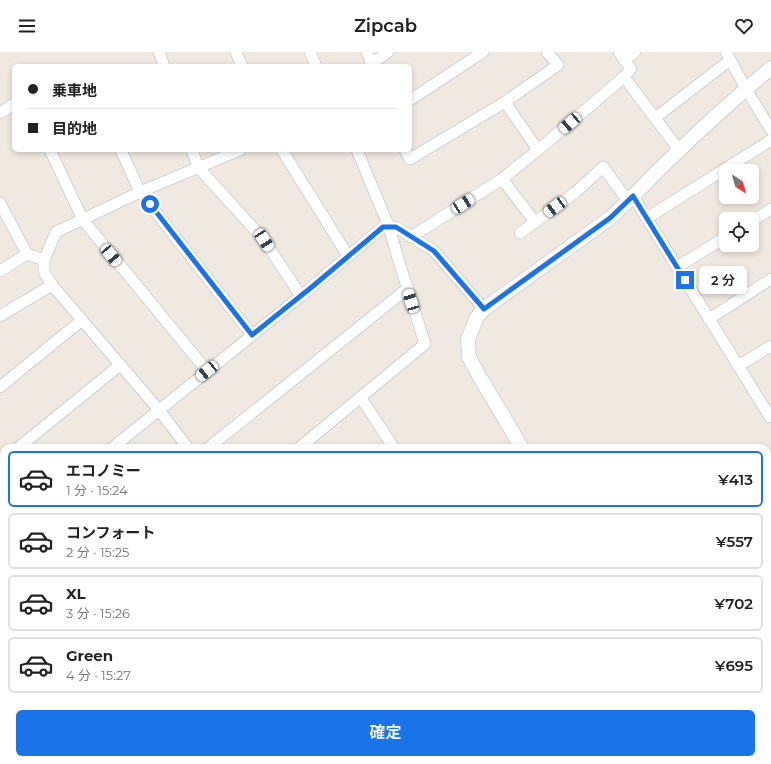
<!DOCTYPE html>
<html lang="ja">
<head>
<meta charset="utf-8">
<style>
  :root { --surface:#fff; --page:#f6f6f6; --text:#222; --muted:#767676; --line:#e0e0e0; --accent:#1a73e8 }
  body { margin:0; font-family:Montserrat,"Noto Sans JP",sans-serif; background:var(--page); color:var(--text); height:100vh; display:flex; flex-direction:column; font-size:15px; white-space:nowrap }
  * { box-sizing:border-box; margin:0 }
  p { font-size:13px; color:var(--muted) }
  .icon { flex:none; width:22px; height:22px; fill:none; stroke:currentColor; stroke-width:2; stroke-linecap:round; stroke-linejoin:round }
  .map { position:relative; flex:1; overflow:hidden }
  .drawer { position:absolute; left:0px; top:392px; width:771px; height:320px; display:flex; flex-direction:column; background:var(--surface); border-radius:12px 12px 0 0; box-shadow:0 2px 6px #0003 }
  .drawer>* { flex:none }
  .banner { position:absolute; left:12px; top:12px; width:400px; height:88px; border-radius:6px; box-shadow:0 2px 6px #0003; display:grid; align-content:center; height:88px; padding:0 16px; background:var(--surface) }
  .needle { width:26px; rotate:143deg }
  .buttons { position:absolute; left:719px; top:112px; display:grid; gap:8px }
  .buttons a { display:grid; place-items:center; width:40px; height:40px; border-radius:6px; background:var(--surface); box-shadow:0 2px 6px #0003; font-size:20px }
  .end { position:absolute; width:18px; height:18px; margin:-9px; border:5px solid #1a73e8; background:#fff; box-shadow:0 0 0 2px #fff }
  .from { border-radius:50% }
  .bubble { position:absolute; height:28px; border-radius:6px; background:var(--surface); box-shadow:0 2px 6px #0003; font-size:13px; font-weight:600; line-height:28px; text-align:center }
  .car { position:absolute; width:12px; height:24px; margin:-12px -6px; border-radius:5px; box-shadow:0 0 3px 1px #0007; background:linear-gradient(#fff 24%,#345 0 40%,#fff 0 76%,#345 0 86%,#fff 0) }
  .banner b { display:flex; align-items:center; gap:14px; height:38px; font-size:15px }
  .banner b+b { border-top:1px solid var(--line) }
  .banner i { width:10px; height:10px; background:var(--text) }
  ul { padding:7px 0 0; list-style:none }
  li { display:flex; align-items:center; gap:12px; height:56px; margin:0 8px 6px; padding:0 8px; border:2px solid var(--line); border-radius:6px }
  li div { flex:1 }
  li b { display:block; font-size:15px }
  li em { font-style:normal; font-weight:600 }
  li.current { border-color:var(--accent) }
  li>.icon { width:36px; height:36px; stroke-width:1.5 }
  .button { display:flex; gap:8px; margin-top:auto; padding:8px 16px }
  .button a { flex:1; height:46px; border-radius:6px; background:var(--accent); color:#fff; font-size:16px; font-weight:600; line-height:46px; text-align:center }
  header { display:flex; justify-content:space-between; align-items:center; height:52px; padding:0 16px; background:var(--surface); font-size:18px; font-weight:600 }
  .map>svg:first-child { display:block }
  .green { fill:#b6e59e }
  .water { fill:#75cff0 }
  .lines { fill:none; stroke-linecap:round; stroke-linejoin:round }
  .pedestrian-casing { stroke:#b4b7c1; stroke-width:9 }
  .minor-casing { stroke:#b4b7c1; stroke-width:12 }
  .tertiary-casing { stroke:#b4b7c1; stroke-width:15 }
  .pedestrian { stroke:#fff; stroke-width:8 }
  .minor { stroke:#fff; stroke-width:11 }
  .tertiary { stroke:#fff; stroke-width:14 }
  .route { stroke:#1a73e8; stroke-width:5 }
</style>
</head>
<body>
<header><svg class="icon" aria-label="menu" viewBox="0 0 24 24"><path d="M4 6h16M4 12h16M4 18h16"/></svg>Zipcab<svg class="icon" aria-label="heart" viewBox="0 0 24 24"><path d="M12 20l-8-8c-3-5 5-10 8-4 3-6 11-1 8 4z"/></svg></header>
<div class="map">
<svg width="771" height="712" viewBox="0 0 771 712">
  <rect width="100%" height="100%" fill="#efe9e1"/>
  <path class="green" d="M664,708H690L692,712H667Z"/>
  <g class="water">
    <path d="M771,416V517L767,519V418Z"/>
    <path d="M458,708H628L630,712H460Z"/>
  </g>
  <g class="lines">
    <g class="pedestrian-casing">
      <path id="pedestrian" d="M767,531L771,529"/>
    </g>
    <g class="minor-casing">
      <g id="minor">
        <path d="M159,0L164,14"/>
        <path d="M236,0L242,14"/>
        <path d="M310,0L316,14"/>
        <path d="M367,0L372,14"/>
        <path d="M726,0L746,37L771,78"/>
        <path d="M624,8L635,0"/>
        <path d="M371,12L388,0"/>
        <path d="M624,25L679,98"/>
        <path d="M410,48L483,0"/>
        <path d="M505,50L538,98"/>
        <path d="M0,61L14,52"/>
        <path d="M655,66L730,8"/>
        <path d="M50,98L83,168L207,319"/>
        <path d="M121,98L140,140L252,283"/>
        <path d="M192,98L198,115L264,188L301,244"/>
        <path d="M282,98L348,204"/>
        <path d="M405,98L410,107L505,50L558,13L547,0"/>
        <path d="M502,127L535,170"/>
        <path d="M633,144L770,365L771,364"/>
        <path d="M0,151L27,202"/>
        <path d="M647,166L771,88"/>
        <path d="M752,169L771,157"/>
        <path d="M520,181L576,140L603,115L628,149"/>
        <path d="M411,185L502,127L538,98L624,25L631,17L619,0"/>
        <path d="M677,215L726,185"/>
        <path d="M0,219L27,202L44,208"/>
        <path d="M0,264L52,233"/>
        <path d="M709,267L771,227"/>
        <path d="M738,314L771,294"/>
        <path d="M0,335L82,268"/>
        <path d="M361,346L394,396"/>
        <path d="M18,396L120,313"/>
        <path d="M112,396L301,244L383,175H396L434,199L484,257"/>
        <path d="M188,396L159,358L52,233L44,220V208L56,180L140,140L240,98"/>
        <path d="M208,396L408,236"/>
        <path d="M299,396L425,292L397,203L389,175L357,98"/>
        <path d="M0,410L4,407"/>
        <path d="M0,484L4,481"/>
        <path d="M767,553L771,551"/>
        <path d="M0,578L4,574"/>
        <path d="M767,623L771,621"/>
        <path d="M767,694L771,692"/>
        <path d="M80,708L82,712"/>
        <path d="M251,708L254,712"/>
        <path d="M702,708L705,712"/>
        <path d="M166,712L171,708"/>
        <path d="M264,712L269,708"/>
        <path d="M738,712L745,708"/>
      </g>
    </g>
    <g class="tertiary-casing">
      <g id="tertiary">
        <path d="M522,396L478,322L469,305L468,287L477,265L484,257L610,166C631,147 650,126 671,106C703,75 736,45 771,16"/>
        <path d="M346,712V708"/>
      </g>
    </g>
    <use href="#pedestrian" class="pedestrian"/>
    <use href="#minor" class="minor"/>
    <use href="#tertiary" class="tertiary"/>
  </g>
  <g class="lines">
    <path class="route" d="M150,152L252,283L313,234L383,175H396L434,199L484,257L610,166L633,144L685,228"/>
  </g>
</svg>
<div class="buttons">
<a><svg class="needle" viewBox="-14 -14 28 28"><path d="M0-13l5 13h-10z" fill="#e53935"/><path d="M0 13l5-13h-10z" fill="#767676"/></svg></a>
<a><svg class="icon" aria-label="locate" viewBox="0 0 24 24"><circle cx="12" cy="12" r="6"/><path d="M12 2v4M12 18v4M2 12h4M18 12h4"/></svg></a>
</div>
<i class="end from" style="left:150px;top:152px"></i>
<i class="end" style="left:685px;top:228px"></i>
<div class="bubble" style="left:699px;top:214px;width:48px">2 分</div>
<i class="car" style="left:570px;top:71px;rotate:229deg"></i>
<i class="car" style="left:463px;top:152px;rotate:57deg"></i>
<i class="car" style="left:555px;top:155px;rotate:234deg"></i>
<i class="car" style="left:264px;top:188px;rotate:147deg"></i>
<i class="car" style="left:111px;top:203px;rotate:140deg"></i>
<i class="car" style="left:411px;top:249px;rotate:343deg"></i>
<i class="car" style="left:207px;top:319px;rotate:231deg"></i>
<div class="banner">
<b><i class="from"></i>乗車地</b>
<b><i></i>目的地</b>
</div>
<section class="drawer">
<ul>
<li class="current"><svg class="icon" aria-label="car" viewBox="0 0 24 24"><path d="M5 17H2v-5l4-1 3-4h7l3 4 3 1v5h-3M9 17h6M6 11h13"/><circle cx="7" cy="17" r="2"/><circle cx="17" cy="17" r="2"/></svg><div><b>エコノミー</b><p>1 分 · 15:24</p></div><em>¥413</em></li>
<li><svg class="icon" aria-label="car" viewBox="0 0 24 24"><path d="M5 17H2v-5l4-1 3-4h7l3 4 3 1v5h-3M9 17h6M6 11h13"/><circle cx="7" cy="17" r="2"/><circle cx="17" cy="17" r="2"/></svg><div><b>コンフォート</b><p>2 分 · 15:25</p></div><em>¥557</em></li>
<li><svg class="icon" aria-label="car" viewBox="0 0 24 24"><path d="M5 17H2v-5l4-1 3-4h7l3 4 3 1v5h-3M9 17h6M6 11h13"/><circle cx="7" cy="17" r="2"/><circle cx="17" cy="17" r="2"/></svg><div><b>XL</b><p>3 分 · 15:26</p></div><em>¥702</em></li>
<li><svg class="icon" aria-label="car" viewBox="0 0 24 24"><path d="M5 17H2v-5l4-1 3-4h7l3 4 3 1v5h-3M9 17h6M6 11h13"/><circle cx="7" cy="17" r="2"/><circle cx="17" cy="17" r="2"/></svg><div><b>Green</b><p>4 分 · 15:27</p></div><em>¥695</em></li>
</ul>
<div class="button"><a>確定</a></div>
</section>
</div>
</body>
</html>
